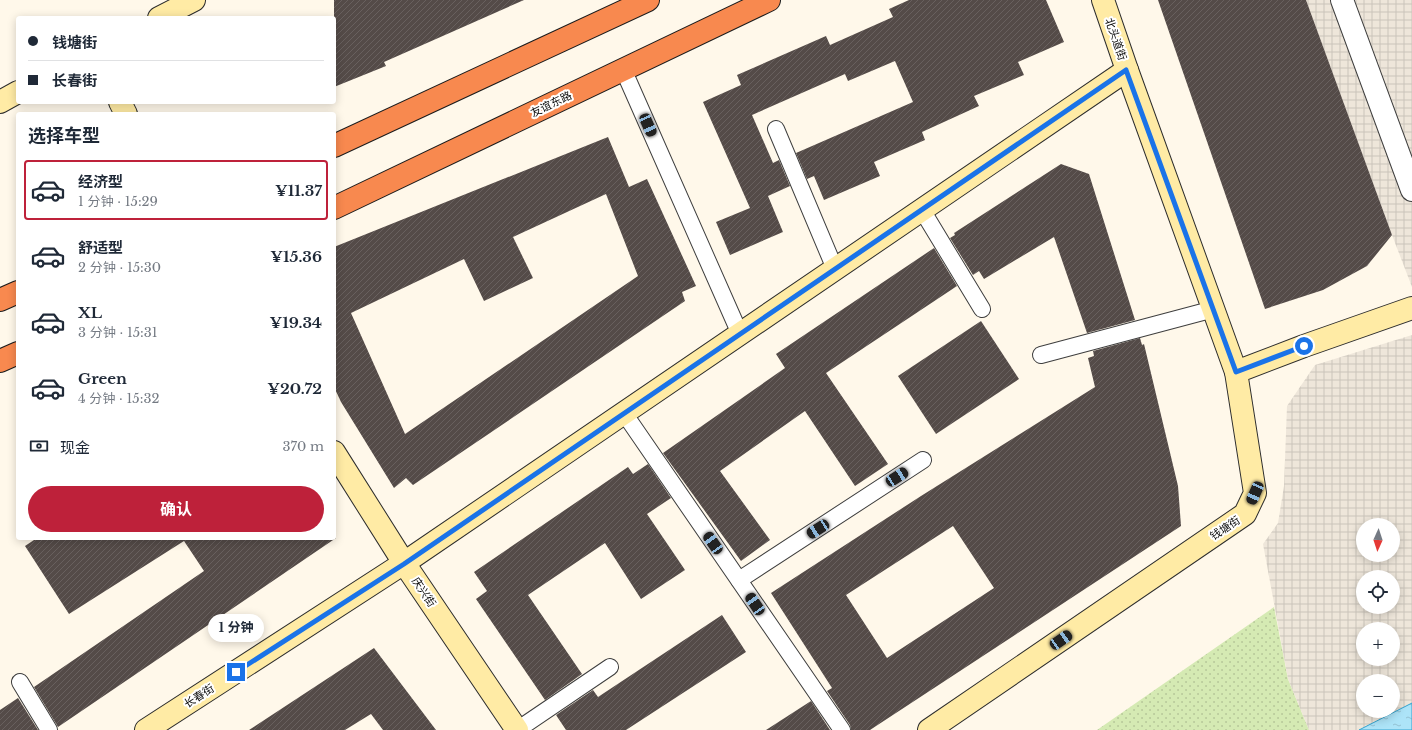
<!DOCTYPE html>
<html lang="zh">
<head>
<meta charset="utf-8">
<style>
  :root { --surface:#fff; --page:#f2f2f3; --text:#1f2937; --muted:#747a83; --line:#e0e1e3; --accent:#be213a }
  body { margin:0; font-family:"Libre Baskerville","Noto Sans SC",serif; background:var(--page); color:var(--text); height:100vh; display:flex; flex-direction:column; font-size:15px; white-space:nowrap }
  * { box-sizing:border-box; margin:0 }
  p { font-size:13px; color:var(--muted) }
  .icon { flex:none; width:22px; height:22px; fill:none; stroke:currentColor; stroke-width:2; stroke-linecap:round; stroke-linejoin:round }
  .map { position:relative; flex:1; overflow:hidden }
  .side { position:absolute; left:16px; top:112px; width:320px; height:428px; display:flex; flex-direction:column; background:var(--surface); border-radius:4px; box-shadow:0 2px 10px #0003 }
  .side>* { flex:none }
  .banner { position:absolute; left:16px; top:16px; width:320px; height:88px; border-radius:4px; box-shadow:0 2px 10px #0003; display:grid; align-content:center; height:88px; padding:0 12px; background:var(--surface) }
  .needle { width:26px; rotate:183deg }
  .tools { position:absolute; left:1356px; top:518px; display:grid; gap:8px }
  .tools a { display:grid; place-items:center; width:44px; height:44px; border-radius:50%; background:var(--surface); box-shadow:0 2px 10px #0003; font-size:20px }
  .end { position:absolute; width:18px; height:18px; margin:-9px; border:5px solid #1a73e8; background:#fff; box-shadow:0 0 0 2px #fff }
  .from { border-radius:50% }
  .bubble { position:absolute; height:28px; border-radius:14px; background:var(--surface); box-shadow:0 2px 10px #0003; font-size:13px; font-weight:700; line-height:28px; text-align:center }
  .car { position:absolute; width:12px; height:24px; margin:-12px -6px; border-radius:5px; box-shadow:0 0 3px 1px #0007; background:linear-gradient(#222 24%,#8ab4d8 0 40%,#222 0 76%,#8ab4d8 0 86%,#222 0) }
  .banner b { display:flex; align-items:center; gap:14px; height:38px; font-size:15px }
  .banner b+b { border-top:1px solid var(--line) }
  .banner i { width:10px; height:10px; background:var(--text) }
  ul { padding:0; list-style:none }
  li { display:flex; align-items:center; gap:12px; height:60px; margin:0 8px 6px; padding:0 4px; border:2px solid transparent; border-radius:4px }
  li div { flex:1 }
  li b { display:block; font-size:15px }
  li em { font-style:normal; font-weight:700 }
  li.active { border-color:var(--accent) }
  li>.icon { width:36px; height:36px; stroke-width:1.5 }
  h2 { padding:0 12px; font-size:18px; line-height:48px }
  .pay { display:flex; align-items:center; gap:10px; height:44px; padding:0 12px; font-size:15px }
  .pay p { margin-inline-start:auto }
  .button { display:flex; gap:8px; margin-top:auto; padding:8px 12px }
  .button a { flex:1; height:46px; border-radius:24px; background:var(--accent); color:#fff; font-size:16px; font-weight:700; line-height:46px; text-align:center }
  .map>svg:first-child { display:block }
  .park { fill:url(#park-dots) }
  .plaza { fill:url(#plaza-grid); fill-rule:evenodd }
  .water { fill:url(#water-ripples); stroke:#32a3d0 }
  .building { fill:url(#building-hatch); fill-rule:evenodd }
  .lines { fill:none; stroke-linecap:round; stroke-linejoin:round }
  .lane-casing { stroke:#3e3e3e; stroke-width:18 }
  .street-casing { stroke:#3e3e3e; stroke-width:24 }
  .secondary-casing { stroke:#2d2d2d; stroke-width:24 }
  .highway-casing { stroke:#1c1c1c; stroke-width:24 }
  .lane { stroke:#fff; stroke-width:16 }
  .street { stroke:#fff; stroke-width:22 }
  .secondary { stroke:#ffeba5; stroke-width:22 }
  .highway { stroke:#f8894f; stroke-width:22 }
  .route { stroke:#1a73e8; stroke-width:5 }
  .labels { text-anchor:middle; dominant-baseline:central; stroke-width:4; stroke-linejoin:round; paint-order:stroke }
  .street-label { font-size:11px; fill:#0b0b0b; stroke:#fff }
</style>
</head>
<body>
<div class="map">
<svg width="1412" height="730" viewBox="0 0 1412 730">
  <defs>
    <pattern id="park-dots" width="8" height="8" patternUnits="userSpaceOnUse"><rect width="8" height="8" fill="#d5eab3"/><path d="M2 2h.1M6 6h.1" fill="none" stroke="#b6c799" stroke-width="1.8" stroke-linecap="round"/></pattern>
    <pattern id="plaza-grid" width="8" height="8" patternUnits="userSpaceOnUse"><rect width="8" height="8" fill="#eee6da"/><path d="M0 4h8M4 0v8" fill="none" stroke="#cbc4ba"/></pattern>
    <pattern id="water-ripples" width="26" height="14" patternUnits="userSpaceOnUse"><rect width="26" height="14" fill="#ade4f8"/><path d="M2 4q2-2 4 0t4 0M15 11q2-2 4 0t4 0" fill="none" stroke="#94c2d3"/></pattern>
    <pattern id="building-hatch" width="6" height="6" patternUnits="userSpaceOnUse"><rect width="6" height="6" fill="#544b48"/><path d="M-1 1l2-2M0 6l6-6M5 7l2-2" fill="none" stroke="#68605e"/></pattern>
  </defs>
  <rect width="100%" height="100%" fill="#fff8ea"/>
  <path class="park" d="M1274,607L1288,679L1309,730H1097Z"/>
  <g class="plaza">
    <path d="M1306,0H1412V287L1392,235Z"/>
    <path d="M1412,335V703L1359,730H1309L1288,679L1263,544L1278,523L1284,486L1287,406L1315,365ZM1363,525H1393V555H1363ZM1363,577H1393V607H1363ZM1363,629H1393V659H1363ZM1363,681H1393V711H1363Z"/>
  </g>
  <path class="water" d="M1412,703V730H1359Z"/>
  <g class="building">
    <path d="M334,0H524L384,62L386,66L334,87Z"/>
    <path d="M909,0H1046L1064,42L1018,62L1024,75L974,96L979,106L922,132L925,140L874,162L880,176L824,200L814,176L807,179L796,153L913,102L895,61L848,81L845,74L752,115L773,163L779,160L790,186L768,196L783,232L730,255L716,222L750,208L703,102L741,85L737,75L826,36L830,45L893,17L889,9Z"/>
    <path d="M1158,0H1306L1392,235L1367,266L1323,290L1265,309Z"/>
    <path d="M608,137L629,187L647,179L696,286L682,292L685,301L413,485L406,478L394,488L341,402L334,387V247ZM606,194L638,276L405,434L351,313L464,259L484,301L533,278L513,237Z"/>
    <path d="M1061,164L1089,174L1135,320L1087,333L1054,237L984,279L979,271L973,275L950,238L955,235L954,233Z"/>
    <path d="M934,248L957,286L826,373L888,464L855,486L805,411L720,471L770,540L741,561L663,453L785,368L776,354Z"/>
    <path d="M981,321L1019,379L936,434L898,376Z"/>
    <path d="M1140,338L1142,345L1144,344L1178,486L1181,526L870,730H851L850,725L827,691L832,688L771,593L921,496L1095,387L1088,358L1094,356L1093,351ZM953,526L994,588L887,658L846,595Z"/>
    <path d="M648,464L671,498L647,514L685,570L641,599L605,543L528,595L582,674L545,700L476,599L487,591L474,572L628,467L633,474Z"/>
    <path d="M37,538H336L58,727L34,687L204,571L184,541L69,614L25,546Z"/>
    <path d="M722,615L746,652L626,730H566L556,715L593,690L598,697Z"/>
    <path d="M374,648L436,730H383L371,714L345,730H249Z"/>
    <path d="M18,698L38,730H0V710Z"/>
    <path d="M811,701L830,730H766Z"/>
  </g>
  <g class="lines">
    <g class="lane-casing">
      <g id="lane">
        <path d="M623,69L740,334"/>
        <path d="M776,129L835,269"/>
        <path d="M922,210L982,309"/>
        <path d="M1041,355L1214,309"/>
        <path d="M624,413L842,730"/>
        <path d="M739,580L923,460"/>
        <path d="M20,682L49,730"/>
        <path d="M517,730L610,667"/>
      </g>
    </g>
    <g class="street-casing">
      <path id="street" d="M1342,0L1412,190"/>
    </g>
    <g class="secondary-casing">
      <g id="secondary">
        <path d="M1103,0L1127,70L1236,372"/>
        <path d="M159,18L194,0"/>
        <path d="M0,102L18,92"/>
        <path d="M120,102L126,114"/>
        <path d="M334,452L404,563L517,730"/>
        <path d="M146,730L404,563L1127,70"/>
        <path d="M929,730L1245,514L1255,493L1236,372L1304,346L1412,308"/>
      </g>
    </g>
    <g class="highway-casing">
      <g id="highway">
        <path d="M334,146L648,0"/>
        <path d="M334,208L769,0"/>
        <path d="M0,300L18,292"/>
        <path d="M0,361L18,353"/>
      </g>
    </g>
    <use href="#lane" class="lane"/>
    <use href="#street" class="street"/>
    <use href="#secondary" class="secondary"/>
    <use href="#highway" class="highway"/>
  </g>
  <g class="lines">
    <path class="route" d="M236,672L404,564L1126,70L1236,372L1304,346"/>
  </g>
  <g class="labels">
    <g class="street-label">
      <text transform="translate(1116 39) rotate(71)">北头道街</text>
      <text transform="translate(551 104) rotate(-26)">友谊东路</text>
      <text transform="translate(1225 528) rotate(-34)">钱塘街</text>
      <text transform="translate(424 592) rotate(56)">庆兴街</text>
      <text transform="translate(199 696) rotate(-33)">长春街</text>
    </g>
  </g>
</svg>
<div class="tools">
<a><svg class="needle" viewBox="-14 -14 28 28"><path d="M0-13l5 13h-10z" fill="#e53935"/><path d="M0 13l5-13h-10z" fill="#747a83"/></svg></a>
<a><svg class="icon" aria-label="locate" viewBox="0 0 24 24"><circle cx="12" cy="12" r="6"/><path d="M12 2v4M12 18v4M2 12h4M18 12h4"/></svg></a>
<a>+</a>
<a>−</a>
</div>
<i class="end from" style="left:1304px;top:346px"></i>
<i class="end" style="left:236px;top:672px"></i>
<div class="bubble" style="left:208px;top:614px;width:56px">1 分钟</div>
<i class="car" style="left:648px;top:125px;rotate:156deg"></i>
<i class="car" style="left:897px;top:477px;rotate:57deg"></i>
<i class="car" style="left:1255px;top:493px;rotate:204deg"></i>
<i class="car" style="left:818px;top:529px;rotate:237deg"></i>
<i class="car" style="left:713px;top:543px;rotate:325deg"></i>
<i class="car" style="left:755px;top:604px;rotate:326deg"></i>
<i class="car" style="left:1061px;top:640px;rotate:56deg"></i>
<div class="banner">
<b><i class="from"></i>钱塘街</b>
<b><i></i>长春街</b>
</div>
<section class="side">
<h2>选择车型</h2>
<ul>
<li class="active"><svg class="icon" aria-label="car" viewBox="0 0 24 24"><path d="M5 17H2v-5l4-1 3-4h7l3 4 3 1v5h-3M9 17h6M6 11h13"/><circle cx="7" cy="17" r="2"/><circle cx="17" cy="17" r="2"/></svg><div><b>经济型</b><p>1 分钟 · 15:29</p></div><em>¥11.37</em></li>
<li><svg class="icon" aria-label="car" viewBox="0 0 24 24"><path d="M5 17H2v-5l4-1 3-4h7l3 4 3 1v5h-3M9 17h6M6 11h13"/><circle cx="7" cy="17" r="2"/><circle cx="17" cy="17" r="2"/></svg><div><b>舒适型</b><p>2 分钟 · 15:30</p></div><em>¥15.36</em></li>
<li><svg class="icon" aria-label="car" viewBox="0 0 24 24"><path d="M5 17H2v-5l4-1 3-4h7l3 4 3 1v5h-3M9 17h6M6 11h13"/><circle cx="7" cy="17" r="2"/><circle cx="17" cy="17" r="2"/></svg><div><b>XL</b><p>3 分钟 · 15:31</p></div><em>¥19.34</em></li>
<li><svg class="icon" aria-label="car" viewBox="0 0 24 24"><path d="M5 17H2v-5l4-1 3-4h7l3 4 3 1v5h-3M9 17h6M6 11h13"/><circle cx="7" cy="17" r="2"/><circle cx="17" cy="17" r="2"/></svg><div><b>Green</b><p>4 分钟 · 15:32</p></div><em>¥20.72</em></li>
</ul>
<div class="pay"><svg class="icon" aria-label="cash" viewBox="0 0 24 24"><path d="M3 7h18v10H3z"/><circle cx="12" cy="12" r="2"/></svg>现金<p>370 m</p></div>
<div class="button"><a>确认</a></div>
</section>
</div>
</body>
</html>
